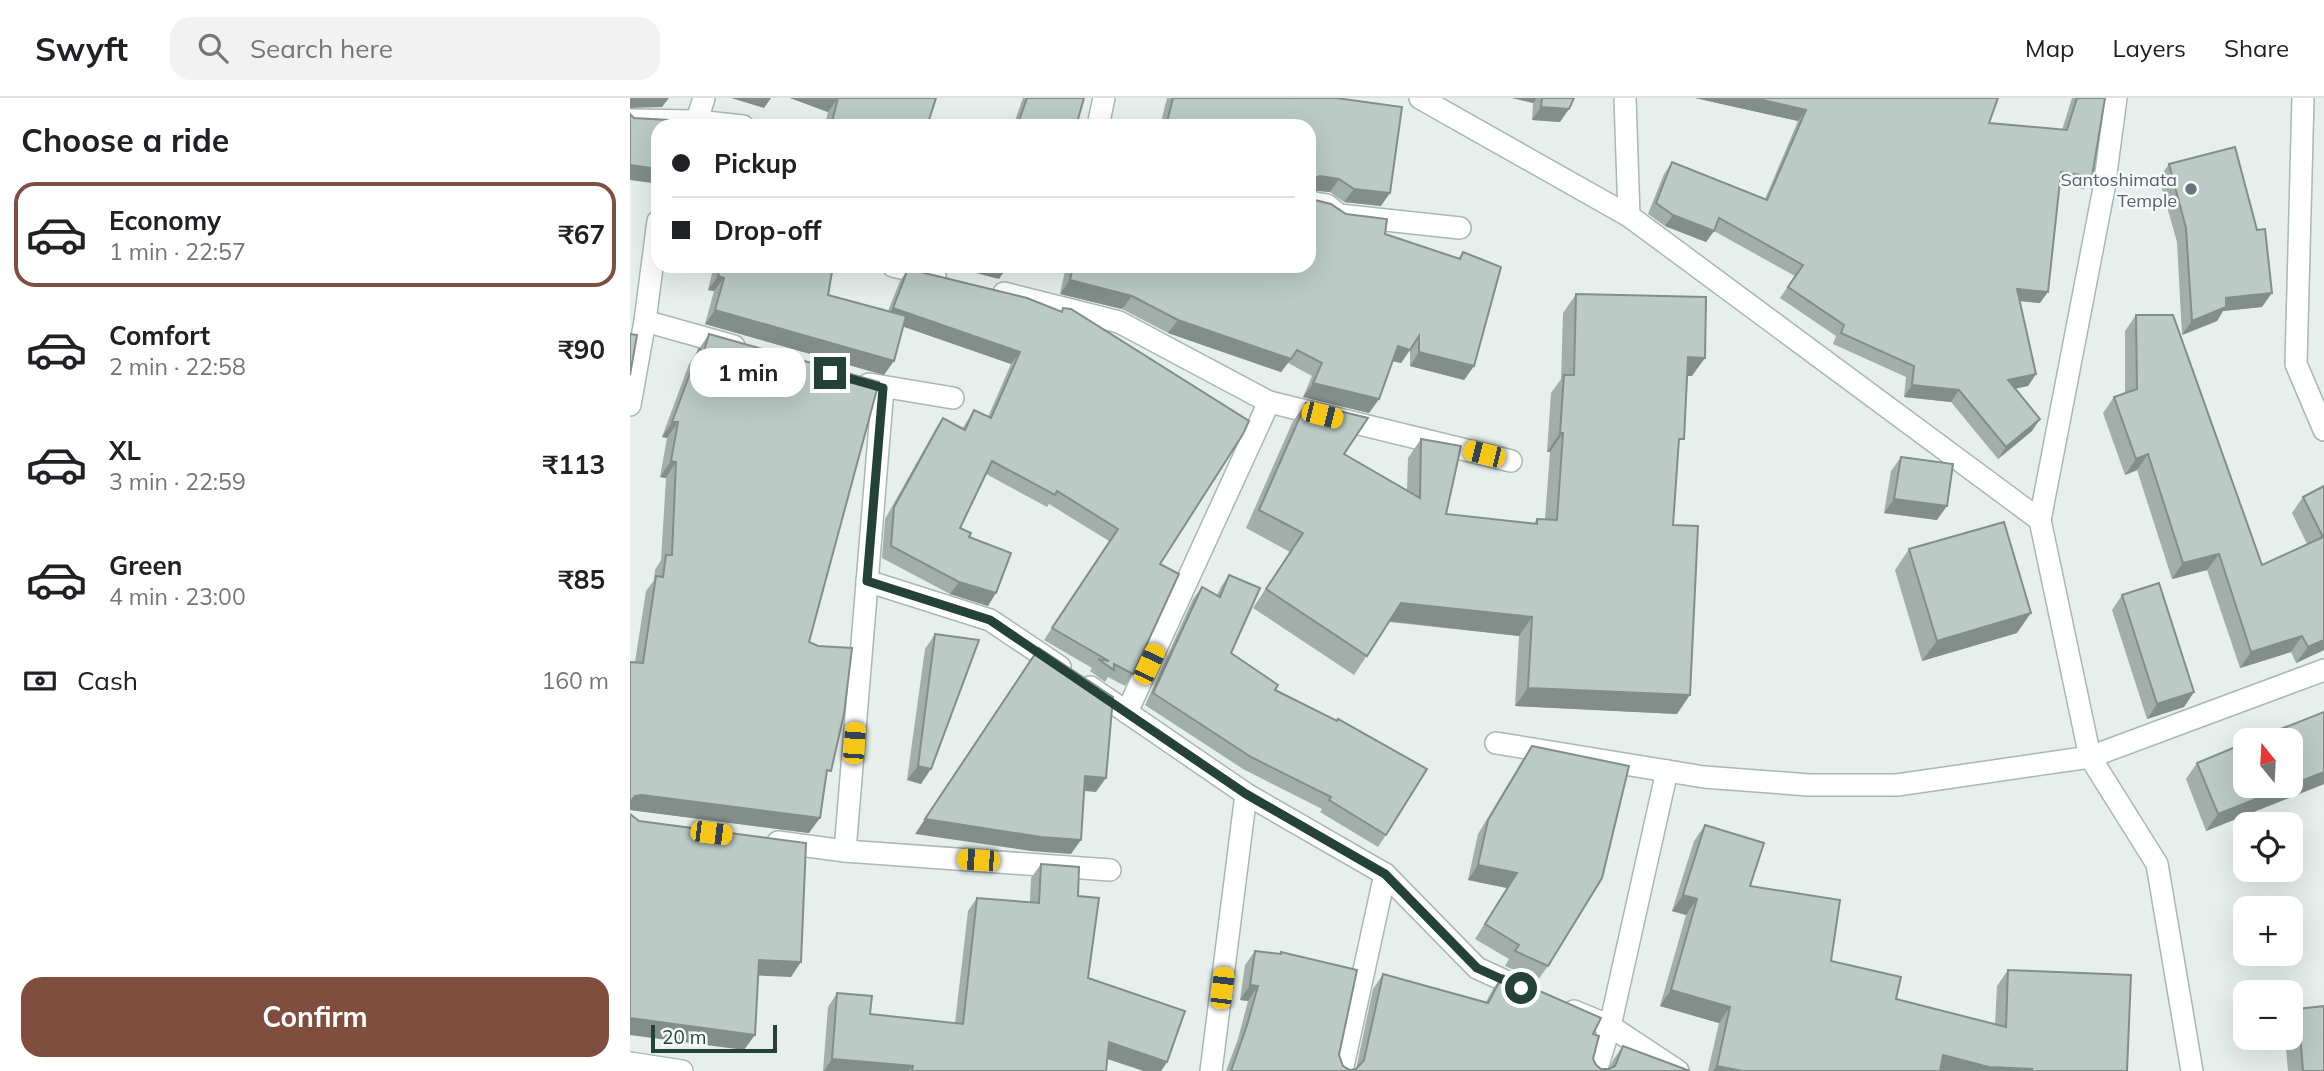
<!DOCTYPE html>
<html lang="en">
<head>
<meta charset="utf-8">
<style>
  :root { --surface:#fff; --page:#f2f2f2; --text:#202124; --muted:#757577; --line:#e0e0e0; --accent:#7f4e3f }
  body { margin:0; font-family:Mulish,sans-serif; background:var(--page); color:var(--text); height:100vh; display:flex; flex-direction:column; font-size:26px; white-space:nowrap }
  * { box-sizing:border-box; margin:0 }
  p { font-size:23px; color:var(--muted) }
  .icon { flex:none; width:38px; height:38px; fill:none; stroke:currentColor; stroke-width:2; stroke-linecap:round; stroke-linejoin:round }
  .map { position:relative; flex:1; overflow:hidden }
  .side { display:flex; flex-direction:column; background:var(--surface); width:630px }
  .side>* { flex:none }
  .banner { position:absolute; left:21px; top:21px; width:665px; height:154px; border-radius:21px; box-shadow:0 7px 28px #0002; display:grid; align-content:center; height:154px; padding:0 21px; background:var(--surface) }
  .needle { width:46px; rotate:342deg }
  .fabs { position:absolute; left:1603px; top:630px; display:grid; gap:14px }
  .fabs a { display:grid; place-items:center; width:70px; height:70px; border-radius:14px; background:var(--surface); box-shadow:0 7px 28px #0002; font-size:35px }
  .scale { position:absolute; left:21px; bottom:18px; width:126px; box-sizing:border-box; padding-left:7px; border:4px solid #24423a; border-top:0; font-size:19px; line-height:24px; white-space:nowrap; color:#24423a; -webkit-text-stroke:5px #f7fbf9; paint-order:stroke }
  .end { position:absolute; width:32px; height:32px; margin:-16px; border:9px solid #24423a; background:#fff; box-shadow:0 0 0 4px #fff }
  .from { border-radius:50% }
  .bubble { position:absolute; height:49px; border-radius:21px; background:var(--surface); box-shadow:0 7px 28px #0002; font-size:23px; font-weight:700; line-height:49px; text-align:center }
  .car { position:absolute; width:21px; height:42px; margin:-21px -10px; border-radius:9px; box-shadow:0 0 5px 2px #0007; background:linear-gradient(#f5c518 24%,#345 0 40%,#f5c518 0 76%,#345 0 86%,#f5c518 0) }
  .banner b { display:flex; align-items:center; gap:24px; height:66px; font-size:26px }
  .banner b+b { border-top:2px solid var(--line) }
  .banner i { width:18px; height:18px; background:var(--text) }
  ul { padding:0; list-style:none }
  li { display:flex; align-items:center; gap:21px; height:105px; margin:0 14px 10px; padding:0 7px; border:4px solid transparent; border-radius:21px }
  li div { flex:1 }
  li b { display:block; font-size:26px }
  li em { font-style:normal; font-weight:700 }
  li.active { border-color:var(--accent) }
  li>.icon { width:63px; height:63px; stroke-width:1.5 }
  h2 { padding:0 21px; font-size:32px; line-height:84px }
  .pay { display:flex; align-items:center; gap:18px; height:77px; padding:0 21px; font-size:26px }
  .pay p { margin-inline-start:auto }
  .button { display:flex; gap:14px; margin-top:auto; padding:14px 21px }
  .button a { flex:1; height:80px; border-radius:21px; background:var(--accent); color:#fff; font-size:28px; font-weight:700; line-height:80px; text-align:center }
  header { display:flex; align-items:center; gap:42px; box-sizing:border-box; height:98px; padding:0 35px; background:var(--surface); border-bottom:2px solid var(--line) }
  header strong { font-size:33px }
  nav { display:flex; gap:38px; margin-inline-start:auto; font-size:24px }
  .search { width:490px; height:63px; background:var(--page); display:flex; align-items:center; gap:18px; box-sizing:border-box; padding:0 24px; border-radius:21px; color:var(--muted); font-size:26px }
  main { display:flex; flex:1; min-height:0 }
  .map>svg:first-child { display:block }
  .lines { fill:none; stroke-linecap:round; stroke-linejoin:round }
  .minor-casing { stroke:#a8b8b2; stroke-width:24 }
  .tertiary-casing { stroke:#a8b8b2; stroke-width:24 }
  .minor { stroke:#fff; stroke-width:21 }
  .tertiary { stroke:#fff; stroke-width:21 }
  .wall { fill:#a1aea9 }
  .shaded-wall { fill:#838d89 }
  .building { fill:#bbcac4; stroke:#838d89; stroke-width:2 }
  .route { stroke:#24423a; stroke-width:9 }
  .worship-dot { fill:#6b7280; stroke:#f7fbf9; stroke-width:2.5 }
  .labels { text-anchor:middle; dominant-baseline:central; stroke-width:5; stroke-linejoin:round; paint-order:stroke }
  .worship-label { font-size:18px; fill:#5b616d; stroke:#f7fbf9; text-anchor:end }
</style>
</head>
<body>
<header>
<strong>Swyft</strong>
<div class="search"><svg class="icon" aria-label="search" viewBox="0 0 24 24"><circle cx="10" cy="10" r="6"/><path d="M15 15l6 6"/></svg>Search here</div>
<nav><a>Map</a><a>Layers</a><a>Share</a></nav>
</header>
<main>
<section class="side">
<h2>Choose a ride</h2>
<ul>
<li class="active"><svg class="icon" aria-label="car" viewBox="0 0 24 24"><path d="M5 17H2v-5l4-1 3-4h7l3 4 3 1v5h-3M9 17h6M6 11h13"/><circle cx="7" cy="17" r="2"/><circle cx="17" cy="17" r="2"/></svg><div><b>Economy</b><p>1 min · 22:57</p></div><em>₹67</em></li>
<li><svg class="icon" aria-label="car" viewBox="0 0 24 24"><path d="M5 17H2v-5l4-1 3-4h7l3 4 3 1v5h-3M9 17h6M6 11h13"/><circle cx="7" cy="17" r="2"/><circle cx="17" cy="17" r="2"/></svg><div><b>Comfort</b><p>2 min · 22:58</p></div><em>₹90</em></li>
<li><svg class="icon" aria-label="car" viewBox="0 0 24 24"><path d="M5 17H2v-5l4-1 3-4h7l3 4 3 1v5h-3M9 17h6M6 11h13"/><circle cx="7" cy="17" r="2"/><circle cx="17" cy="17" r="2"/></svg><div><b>XL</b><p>3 min · 22:59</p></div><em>₹113</em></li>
<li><svg class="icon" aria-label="car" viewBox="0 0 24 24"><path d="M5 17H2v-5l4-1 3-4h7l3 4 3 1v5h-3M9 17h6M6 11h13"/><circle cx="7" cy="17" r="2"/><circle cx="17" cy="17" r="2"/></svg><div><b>Green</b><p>4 min · 23:00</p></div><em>₹85</em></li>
</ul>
<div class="pay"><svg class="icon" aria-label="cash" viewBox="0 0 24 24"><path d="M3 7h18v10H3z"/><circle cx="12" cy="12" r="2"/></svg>Cash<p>160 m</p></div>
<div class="button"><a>Confirm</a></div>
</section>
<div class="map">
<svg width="1694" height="973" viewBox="0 0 1694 973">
  <rect width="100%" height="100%" fill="#e6efeb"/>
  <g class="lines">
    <g class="minor-casing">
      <g id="minor">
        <path d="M790,0L999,118L1410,422L1413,405"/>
        <path d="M995,0L999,118"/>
        <path d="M1673,0L1666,266L1694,332"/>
        <path d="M0,22L67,23L113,28"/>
        <path d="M65,28L74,0"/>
        <path d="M468,28L474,0"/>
        <path d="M679,104L697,107L709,117L830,130"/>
        <path d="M263,168L305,178"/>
        <path d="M374,195L489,224L639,304L881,363"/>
        <path d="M15,223L104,248"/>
        <path d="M239,286L323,300"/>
        <path d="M0,307L15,223L28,123"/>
        <path d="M237,483L360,522L430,569"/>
        <path d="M460,589L616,696L755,776L847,870L895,892"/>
        <path d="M497,614L639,304"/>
        <path d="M866,645L1074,679L1179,687H1267L1460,659L1694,572"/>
        <path d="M148,744L215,753L480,772"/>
        <path d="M215,753L253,290"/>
        <path d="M944,913L980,928L1048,973"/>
        <path d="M0,965L52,973"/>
        <path d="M581,973L616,696"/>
        <path d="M712,973L755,776"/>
        <path d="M966,973L980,928L1037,673"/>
      </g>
    </g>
    <g class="tertiary-casing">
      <path id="tertiary" d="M1486,0L1474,90L1410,422L1460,659L1527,766L1562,973"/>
    </g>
    <use href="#minor" class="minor"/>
    <use href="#tertiary" class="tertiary"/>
  </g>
  <g class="wall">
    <path d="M160,0H306L297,28H195L198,14Z"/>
    <path d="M393,0H454L446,28H383Z"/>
    <path d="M537,0H706L751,108L714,104L700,94L679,92V28H530Z"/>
    <path d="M882,0H944L930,24L902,22L903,5Z"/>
    <path d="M1065,0L1432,32L1442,0H1475L1462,79L1454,91L1430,86L1410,205L1390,203L1406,276L1398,288L1384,290L1402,333L1368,361L1321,304L1274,299L1276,279L1203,246L1206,238L1150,200L1165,178L1084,133L1076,144L1035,128L1018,116L1034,76L1042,64L1135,101L1168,23Z"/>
    <path d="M1539,66L1627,132L1632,209L1593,213L1587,223L1552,237L1547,144L1529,80Z"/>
    <path d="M681,101L716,116L755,136L828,161L833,154L844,268L834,282L780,268V252L771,265L762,263L749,301L739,315L673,299L682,278L658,265L651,274L538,235L492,211L430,196L436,168H679Z"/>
    <path d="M84,168H203L198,197L258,213L270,183L278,171L431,214L433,210L530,466L503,576L495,588L478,579L475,584L460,573L462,570L414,542L479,443L419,406L417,409L356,376L330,430L339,439L358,508L320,496L252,460L255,421L305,332L313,320L332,331L344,312L358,319L381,266L273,228L254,277L75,226L84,193L78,192Z"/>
    <path d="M946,196L1062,278H1057L1048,349L1043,427L1047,616L885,608L889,538L759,524L724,577L623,510L660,454L616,430L663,323L676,305L714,356L777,392L778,360L791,341L816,416L904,425L907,421H915L920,354H917L921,295L931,281L933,215Z"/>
    <path d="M1506,217L1632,467L1677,446L1662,415L1673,399L1694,388V552L1666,565L1661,554L1610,570L1577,472L1542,481L1507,372L1495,377L1473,315L1484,299L1495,295V233Z"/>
    <path d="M79,236L179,544L195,681L179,735L0,712V564H5L16,493L24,482L25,472L31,462L36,380L30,379L37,340L32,339L59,266Z"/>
    <path d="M1271,359L1307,422L1254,415L1261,373Z"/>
    <path d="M1279,451L1387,535L1292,563L1265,472Z"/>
    <path d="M599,477L601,555L645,592L756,737L748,749L690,714L692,711L613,671L515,607L563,501L572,489L587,497L591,489Z"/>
    <path d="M1492,497L1564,594L1554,609L1517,621L1482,512Z"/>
    <path d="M305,536L291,686L277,682L295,551Z"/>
    <path d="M1694,614V686L1576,733L1556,681L1567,665Z"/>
    <path d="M902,648L918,868L908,882L875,868L879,861L845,841L877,790L838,782L848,736L892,663Z"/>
    <path d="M1075,727L1120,788L1201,863L1266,901L1365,927L1367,888L1378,872L1497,973H1078L1089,925L1030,908L1056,817L1042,813L1064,743Z"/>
    <path d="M411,766L448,798L458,880L537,964L531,973H514L477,961L476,973H193L198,909L207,895L240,916L325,925L338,813L347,800L400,804L401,780Z"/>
    <path d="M625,853L650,856L651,854L709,957L713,968L720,972L726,971L743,891L753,876L856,904L863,891L873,877L963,936V961L966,967L971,971H979L983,962L993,948L1060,973H596L608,941L618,903L610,902L615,867Z"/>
    <path d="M1668,911L1694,973H1658L1655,940H1661V921Z"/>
  </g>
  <g class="shaded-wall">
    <path d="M0,0H39L32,9L0,10Z"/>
    <path d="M101,0H141L134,10Z"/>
    <path d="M160,0H208L198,14Z"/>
    <path d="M882,0H907L903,5Z"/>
    <path d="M1065,0H1124L1176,12L1168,23Z"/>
    <path d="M911,9L939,11L930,24L902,22Z"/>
    <path d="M0,67L28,71V77L22,85L0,82Z"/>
    <path d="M1431,74L1462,79L1454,91L1423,85Z"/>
    <path d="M690,78L709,81L700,94L679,92V82Z"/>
    <path d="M724,91L760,95L751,108L714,104Z"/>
    <path d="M1043,117L1084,133L1076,144L1035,128Z"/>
    <path d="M319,168H378L369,181Z"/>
    <path d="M88,178L94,180L84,193L78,192Z"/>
    <path d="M440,182L502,198L492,211L430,196Z"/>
    <path d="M1387,191L1418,194L1410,205L1379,202Z"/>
    <path d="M1642,195L1632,209L1593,213L1587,223L1552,237L1562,223L1596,200Z"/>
    <path d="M263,210L390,254L381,266L254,222Z"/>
    <path d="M85,212L264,263L254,277L75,226Z"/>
    <path d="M548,222L661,261L651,274L538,235Z"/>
    <path d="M768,248L780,252L771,265L758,262Z"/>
    <path d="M789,254L844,268L834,282L780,268Z"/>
    <path d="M1058,259L1075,260L1062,278H1045Z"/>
    <path d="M1406,276L1398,288L1370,294L1378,282Z"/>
    <path d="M683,285L749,301L739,315L673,299Z"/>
    <path d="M1282,287L1329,292L1321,304L1274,299Z"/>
    <path d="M1410,321L1402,333L1368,361L1376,349Z"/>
    <path d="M42,324H48L37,340L32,339Z"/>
    <path d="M930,335H933L920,354H917Z"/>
    <path d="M1518,356L1507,372L1495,377L1506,361Z"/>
    <path d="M41,363L46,364L36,380L30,379Z"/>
    <path d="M1264,401L1317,408L1307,422L1254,415Z"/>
    <path d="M1589,456L1577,472L1542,481L1553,465Z"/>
    <path d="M329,484L366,495L358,508L320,496Z"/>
    <path d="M771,505L902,519L889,538L758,523Z"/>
    <path d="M1401,515L1387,535L1292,563L1307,543Z"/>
    <path d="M1672,538L1661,554L1610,570L1621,554Z"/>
    <path d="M1694,542V552L1666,565L1678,549Z"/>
    <path d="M898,590L1060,597L1047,616L885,608Z"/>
    <path d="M1564,594L1554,609L1517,621L1527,606Z"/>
    <path d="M288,668L301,671L291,686L277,682Z"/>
    <path d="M1694,674V686L1576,733L1588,716Z"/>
    <path d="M455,678L476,680L466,694L445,692Z"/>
    <path d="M12,697L190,720L179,735L0,712V705L5,698Z"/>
    <path d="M295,721L451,742L441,756L401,753L285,736Z"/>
    <path d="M848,767L887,775L877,790L838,782Z"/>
    <path d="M1053,797L1067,801L1056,817L1042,813Z"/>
    <path d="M129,862L171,864L161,879L118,877Z"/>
    <path d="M620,887L628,888L618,903L610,902Z"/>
    <path d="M1041,892L1100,909L1089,925L1030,908Z"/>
    <path d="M0,920L125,937L114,952L0,937Z"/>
    <path d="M479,944L537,964L531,973H514L469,958Z"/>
    <path d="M1313,957L1402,971L1400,973H1302Z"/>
    <path d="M202,961L283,968L279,973H194Z"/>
    <path d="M1087,968L1112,973H1083Z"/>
  </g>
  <g class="building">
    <path d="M208,0H306L297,28H201Z"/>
    <path d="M397,0H454L446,28H387Z"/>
    <path d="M543,0H706L772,9L760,95L724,91L709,81L690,78L679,82V28H536Z"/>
    <path d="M912,0H944L939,11L911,9Z"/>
    <path d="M1124,0H1368L1359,25L1437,32L1447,0H1475L1462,79L1431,74L1418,194L1387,191L1406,276L1378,282L1410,321L1376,349L1329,292L1282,287L1284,268L1211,235L1214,227L1158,189L1173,167L1089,120L1084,133L1043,117L1026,105L1042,64L1137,102L1176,12Z"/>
    <path d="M0,16L4,20L38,22V28H28V71L0,67Z"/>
    <path d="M1605,49L1627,132L1635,131L1642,195L1596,200V209L1562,223L1556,130L1539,66Z"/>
    <path d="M679,99L681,101L701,106L716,116L757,121L755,136L830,161L833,154L871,169L844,268L789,254V238L780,252L768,248L749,301L683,285L692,265L667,252L661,261L548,222L502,198L440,182L443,168H679Z"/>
    <path d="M91,168H203L198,197L276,218L264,263L85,212L94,180L88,178Z"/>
    <path d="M278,171L397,200L432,214L433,210L441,211L619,323L613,336L530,466L549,476L503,576L484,566V572L468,561L479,563L422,530L488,431L427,393L425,397L362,363L330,430L341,435L339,439L381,455L366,495L329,484L261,448L264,409L313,320L335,332L344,312L361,320L390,254L263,210Z"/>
    <path d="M946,196L1076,199L1075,260L1058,259L1054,341H1049L1043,427L1068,428L1060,597L898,590L902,519L771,505L737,558L636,491L673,435L629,412L676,305L738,320L714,356L790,400L791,341L831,348L816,416L907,426V421L927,422L933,335H930L934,277H944Z"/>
    <path d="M1506,217H1543L1632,467L1693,439L1673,399L1694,388V542L1678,549L1672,538L1621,554L1589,456L1553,465L1518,356L1506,361L1484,299L1507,291Z"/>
    <path d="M0,236L7,237L0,277Z"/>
    <path d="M79,236L249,284L179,544L188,548L222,550L214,616L201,673L197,672L190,720L12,697L5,698L0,705V564L13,565L26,478L33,479L36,457H42L46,364L41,363L48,324H42L69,251L74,253Z"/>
    <path d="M1271,359L1323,366L1317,408L1264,401Z"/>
    <path d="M1374,424L1401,515L1307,543L1279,451Z"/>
    <path d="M599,477L630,490L601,555L648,587L645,592L707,623L708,621L797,671L756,737L699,702L701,699L621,659L523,595L572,489L590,499Z"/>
    <path d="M1529,485L1564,594L1527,606L1492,497Z"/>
    <path d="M305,536L349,542L301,671L288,668Z"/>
    <path d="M409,550L483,599L476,680L455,678L451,742L411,739L295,721Z"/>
    <path d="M1694,614V674L1661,687V642H1623Z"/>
    <path d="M1615,645V688H1659L1588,716L1567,665Z"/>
    <path d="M902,648L999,668L972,780L918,868L885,853L889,847L855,826L887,775L848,767L858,722Z"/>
    <path d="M0,716L9,723L176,745L171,864L129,862L125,937L0,920Z"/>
    <path d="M1075,727L1134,745L1120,788L1210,802L1201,863L1271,879L1266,901L1376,929L1378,872L1501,877L1497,973H1401L1402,971L1359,969L1313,957L1310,973H1112L1087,968L1100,909L1041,892L1067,801L1053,797Z"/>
    <path d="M411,766L449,769L448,798L469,800L458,880L555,913L537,964L479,944L476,973H282L283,968L202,961L207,895L242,898L240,916L333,926L347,800L409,805Z"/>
    <path d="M625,853L651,856V854L727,872L709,957L713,968L720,972L726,971L734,962L753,876L858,905L873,877L971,920L963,936L969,938L963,961L966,967L971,971H979L985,968L993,948L1060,973H601L617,927L628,888L620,887Z"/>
    <path d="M1694,908V973H1673L1668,911Z"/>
  </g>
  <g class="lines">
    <path class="route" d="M200,275L253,290L237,483L360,522L616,696L755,776L847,870L891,890"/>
  </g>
  <circle class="worship-dot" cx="1561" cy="91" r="7"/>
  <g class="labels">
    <g class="worship-label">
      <text x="1547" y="81">Santoshimata<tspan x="1547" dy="21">Temple</tspan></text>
    </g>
  </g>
</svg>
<div class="fabs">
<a><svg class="needle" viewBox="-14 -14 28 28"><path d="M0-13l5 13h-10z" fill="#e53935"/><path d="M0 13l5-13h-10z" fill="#757577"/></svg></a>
<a><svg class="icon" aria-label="locate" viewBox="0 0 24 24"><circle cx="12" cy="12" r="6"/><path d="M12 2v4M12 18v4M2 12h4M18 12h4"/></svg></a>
<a>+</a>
<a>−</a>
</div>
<div class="scale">20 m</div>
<i class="end from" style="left:891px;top:890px"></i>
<i class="end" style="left:200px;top:275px"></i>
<div class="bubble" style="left:60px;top:250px;width:116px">1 min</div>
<i class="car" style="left:692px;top:317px;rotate:104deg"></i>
<i class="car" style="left:854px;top:356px;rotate:284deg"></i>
<i class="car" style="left:519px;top:566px;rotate:25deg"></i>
<i class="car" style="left:224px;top:645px;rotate:4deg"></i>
<i class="car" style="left:81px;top:735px;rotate:97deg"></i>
<i class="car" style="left:348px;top:762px;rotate:274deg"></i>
<i class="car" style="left:592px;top:890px;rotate:7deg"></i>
<div class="banner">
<b><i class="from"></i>Pickup</b>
<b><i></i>Drop-off</b>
</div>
</div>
</main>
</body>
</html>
